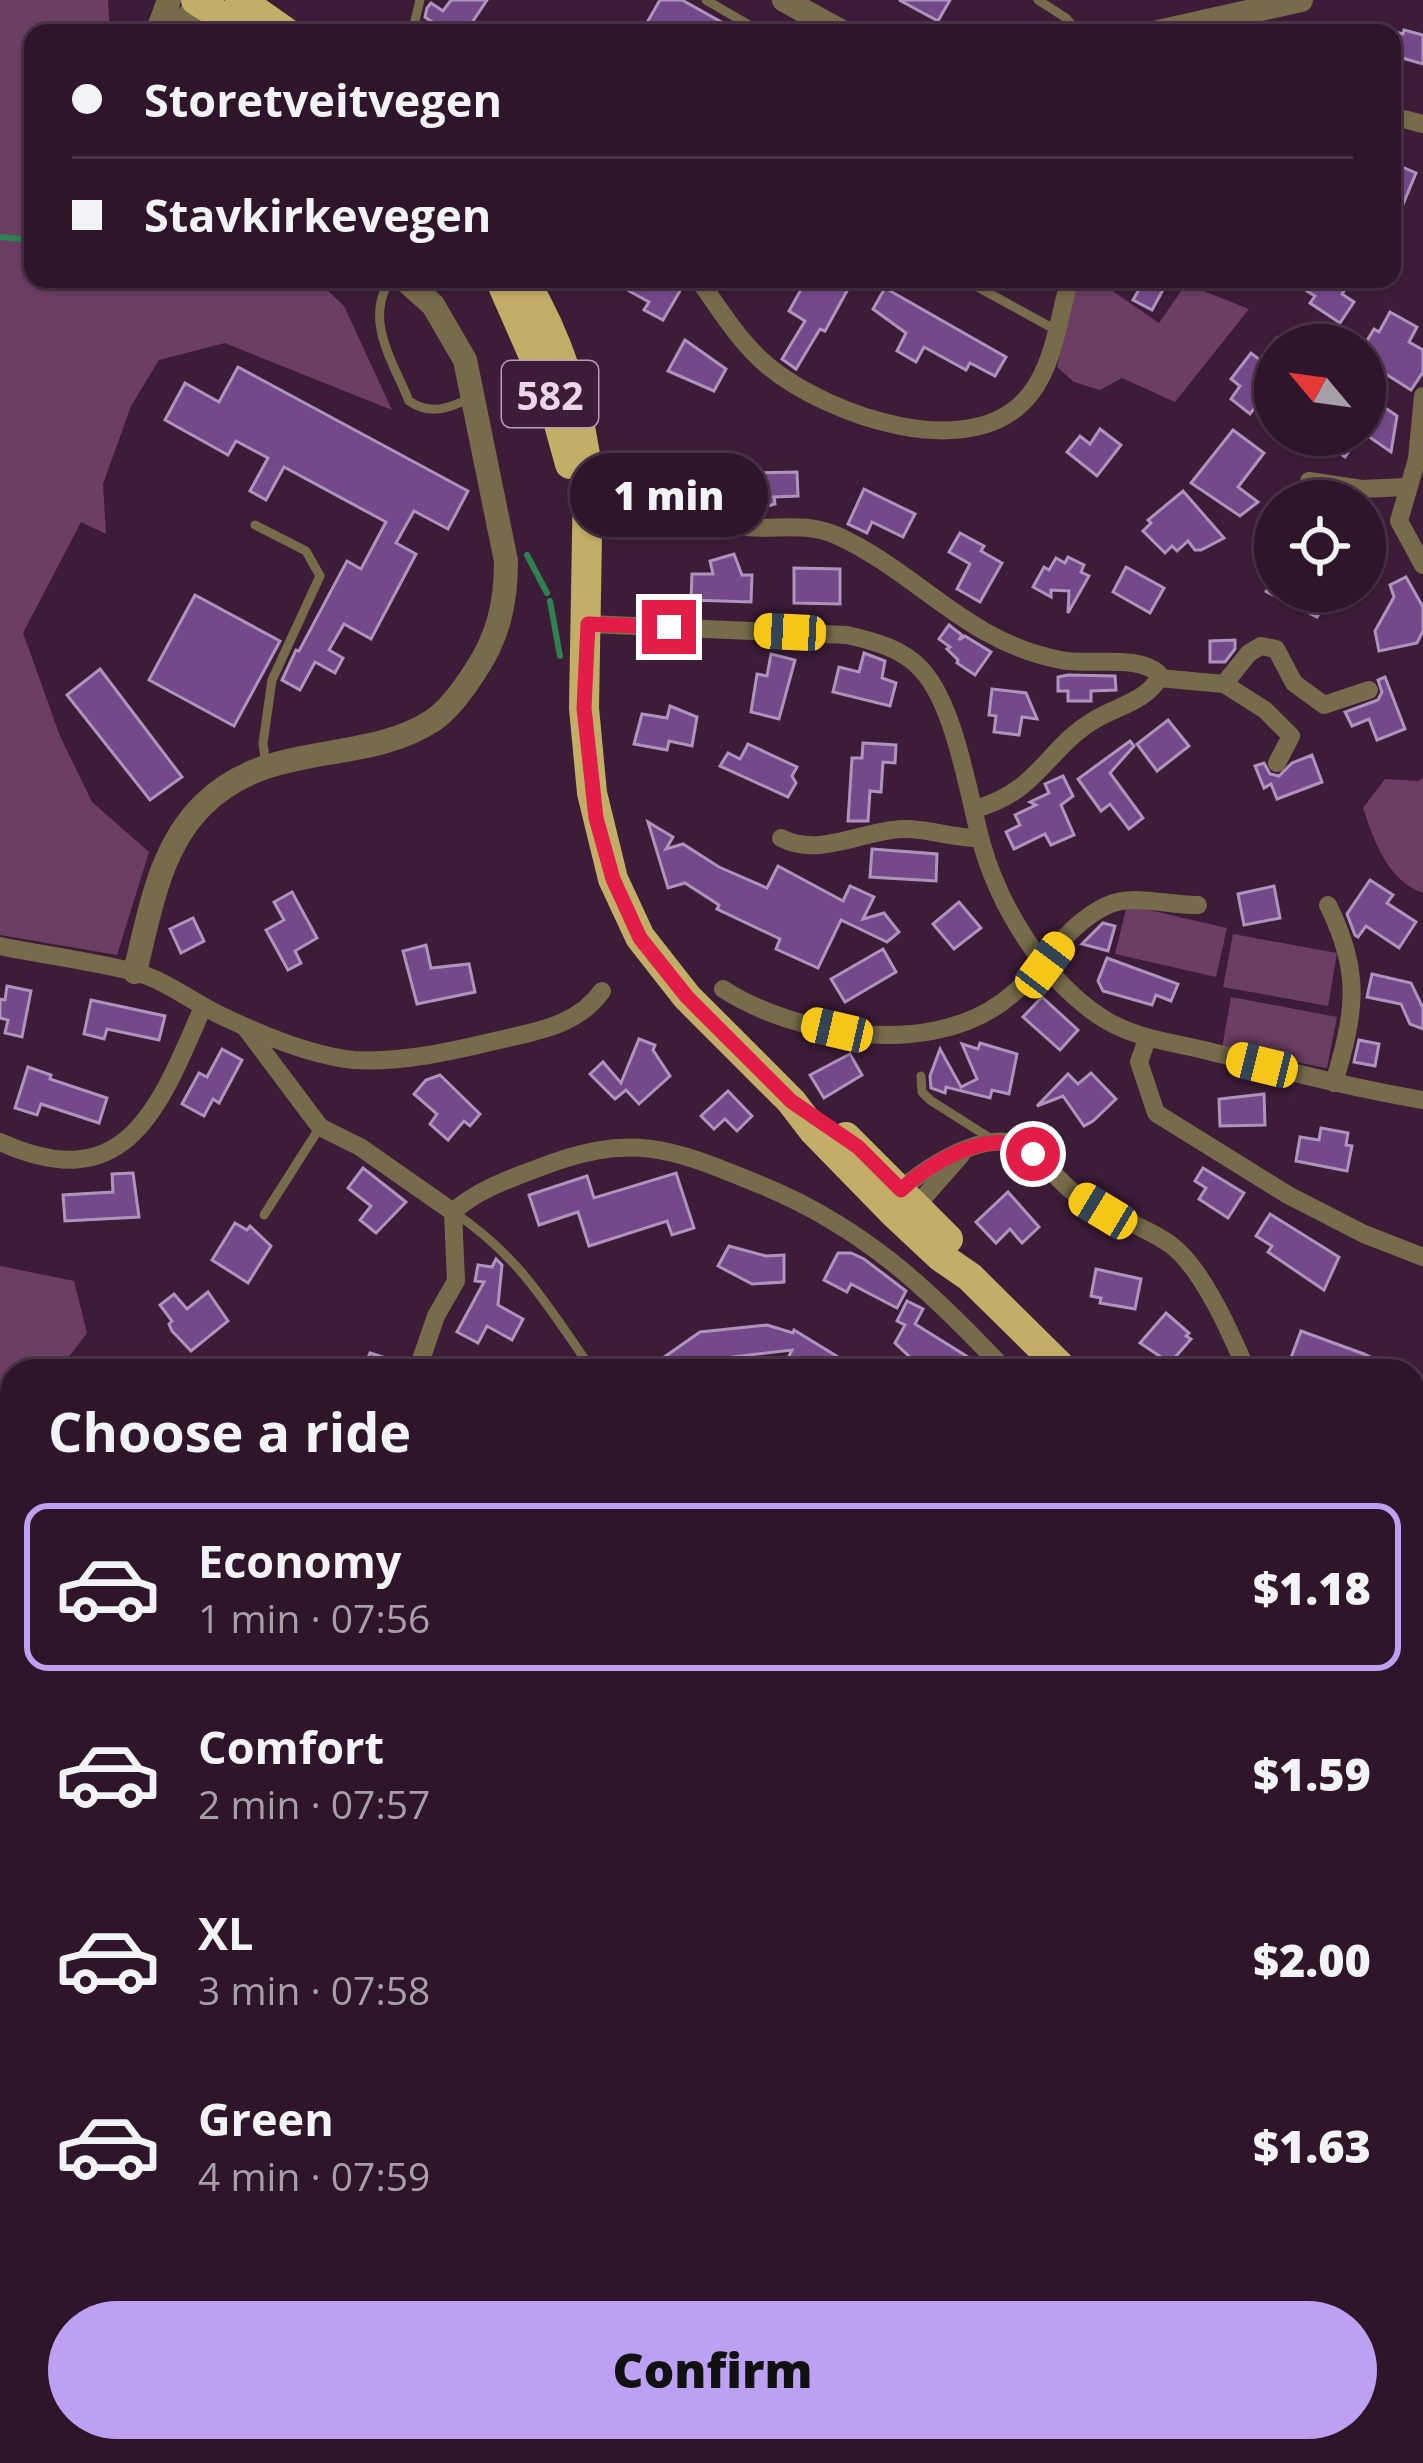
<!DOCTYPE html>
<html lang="en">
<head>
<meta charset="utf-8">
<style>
  :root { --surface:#2e152a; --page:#361e32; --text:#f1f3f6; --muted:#a79fa8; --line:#493447; --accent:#bca0f2 }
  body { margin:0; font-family:"Open Sans",sans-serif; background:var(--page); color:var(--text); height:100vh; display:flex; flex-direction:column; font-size:45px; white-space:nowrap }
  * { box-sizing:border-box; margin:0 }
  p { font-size:39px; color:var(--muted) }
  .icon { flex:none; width:66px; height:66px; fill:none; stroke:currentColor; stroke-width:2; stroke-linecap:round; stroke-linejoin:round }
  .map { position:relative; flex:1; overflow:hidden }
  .details { position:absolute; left:0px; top:1359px; width:1425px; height:1104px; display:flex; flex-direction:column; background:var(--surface); border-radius:36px 36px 0 0; box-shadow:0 3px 9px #0004,0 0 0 3px var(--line) }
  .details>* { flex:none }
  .guide { position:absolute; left:24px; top:24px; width:1377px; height:264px; border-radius:24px; box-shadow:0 3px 9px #0004,0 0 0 3px var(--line); display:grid; align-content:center; height:264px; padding:0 48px; background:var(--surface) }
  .needle { width:78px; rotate:299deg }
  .tools { position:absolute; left:1254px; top:324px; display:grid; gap:24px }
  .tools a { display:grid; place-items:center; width:132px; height:132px; border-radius:50%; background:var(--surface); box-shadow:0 3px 9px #0004,0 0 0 3px var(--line); font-size:60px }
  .end { position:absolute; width:54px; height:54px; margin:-27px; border:15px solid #e11d48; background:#fff; box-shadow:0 0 0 6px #fff }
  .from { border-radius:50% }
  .bubble { position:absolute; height:84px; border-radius:42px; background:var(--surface); box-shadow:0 3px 9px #0004,0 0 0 3px var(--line); font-size:39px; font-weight:800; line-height:84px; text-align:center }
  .car { position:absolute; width:36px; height:72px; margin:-36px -18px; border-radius:15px; box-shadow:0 0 9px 3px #0007; background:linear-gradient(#f5c518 24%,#345 0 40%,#f5c518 0 76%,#345 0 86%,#f5c518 0) }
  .guide b { display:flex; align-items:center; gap:42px; height:114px; font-size:45px }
  .guide b+b { border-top:3px solid var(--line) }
  .guide i { width:30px; height:30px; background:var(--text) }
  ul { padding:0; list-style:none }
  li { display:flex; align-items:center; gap:36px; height:168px; margin:0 24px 18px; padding:0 24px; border:6px solid transparent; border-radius:24px }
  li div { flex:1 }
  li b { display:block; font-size:45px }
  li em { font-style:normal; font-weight:800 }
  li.on { border-color:var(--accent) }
  li>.icon { width:108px; height:108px; stroke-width:1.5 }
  h2 { padding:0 48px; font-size:54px; line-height:144px }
  .primary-button { display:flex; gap:24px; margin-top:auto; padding:24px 48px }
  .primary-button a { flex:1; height:138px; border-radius:72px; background:var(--accent); color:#111; font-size:48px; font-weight:800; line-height:138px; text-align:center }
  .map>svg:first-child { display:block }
  .green { fill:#6c3e64 }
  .water { fill:#308150 }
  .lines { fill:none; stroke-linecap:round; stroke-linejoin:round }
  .stream { stroke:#308150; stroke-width:6 }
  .building { fill:#744989; stroke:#ae93bd; stroke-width:3 }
  .service { stroke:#766c4b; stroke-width:9 }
  .minor { stroke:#766c4b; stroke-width:18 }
  .tertiary { stroke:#766c4b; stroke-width:24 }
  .secondary { stroke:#a1915c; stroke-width:24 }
  .primary { stroke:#c2ae67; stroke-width:30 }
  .trunk { stroke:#d2bb6c; stroke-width:30 }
  .route { stroke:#e11d48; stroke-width:15 }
  .labels { text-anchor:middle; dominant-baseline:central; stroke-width:9; stroke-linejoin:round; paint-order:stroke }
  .shield { fill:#3d1c38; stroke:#b79eb2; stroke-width:3 }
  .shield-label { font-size:39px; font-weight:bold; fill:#ebd5e6 }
</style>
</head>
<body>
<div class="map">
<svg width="1423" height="2463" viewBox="0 0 1423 2463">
  <rect width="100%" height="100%" fill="#3d1c38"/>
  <g class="green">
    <path d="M0,0H108L110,33H33V279H316L344,306L392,410L225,343L159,360L131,406L103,484L106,534L81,522L23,633L60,736L92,802L149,852L117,955L0,935Z"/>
    <path d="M1079,279H1095L1159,323L1186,284L1249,309L1175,402L1122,378L1100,390L1074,382L1057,367Z"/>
    <path d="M1423,777V893C1388,881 1374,841 1363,808L1385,779L1419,781Z"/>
    <path d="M1127,905L1227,928L1216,977L1115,954Z"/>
    <path d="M1233,934L1337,953L1328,1006L1223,987Z"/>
    <path d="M1231,997L1337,1017L1327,1068L1222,1048Z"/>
    <path d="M0,1266L74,1281L87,1333L58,1371H12V1412H0Z"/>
    <path d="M0,2013H12V2196L0,2186Z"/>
    <path d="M146,2451H878L885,2458L883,2463H145Z"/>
  </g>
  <path class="water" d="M0,2186L12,2196V2451H146L145,2463H0Z"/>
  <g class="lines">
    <g class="stream">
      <path d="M0,237L33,240"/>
      <path d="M527,555L547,593"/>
      <path d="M550,601L560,656"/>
      <path d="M1413,2240H1414"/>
    </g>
  </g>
  <g class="building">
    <path d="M451,0H487L465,33H429L435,24L425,17L427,8L431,3L443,11Z"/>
    <path d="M660,0H682L741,33H641Z"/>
    <path d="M899,0H950L938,21Z"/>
    <path d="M1404,30L1423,35V64L1392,55V31L1403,34Z"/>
    <path d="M1400,166L1416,173L1392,231V172L1397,174Z"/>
    <path d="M635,279H664L680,291L663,320L644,310L649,302L629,291Z"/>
    <path d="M807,279H831L848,289L825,331L820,329L796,369L782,359L805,321L789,311Z"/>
    <path d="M1145,279H1169L1152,310L1133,300Z"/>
    <path d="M1316,279H1352L1342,294L1354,302L1340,323L1310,303L1315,296L1307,291Z"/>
    <path d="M885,288L1006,357L995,376L970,363L966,370L924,347L916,362L897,351L906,333L873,309Z"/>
    <path d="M1390,312L1417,327L1409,342L1423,350V372L1411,390L1365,361V344L1374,329L1379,332Z"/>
    <path d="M685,340L726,369L714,391L668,371Z"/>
    <path d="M1275,340V412L1260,401L1250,414L1231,399L1240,386L1231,379L1251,353L1260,360Z"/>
    <path d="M238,367L468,491L448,529L414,511L396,543L416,554L371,639L344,624L329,650L343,658L335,673L315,662L300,690L282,680L296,650L299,651L347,561L361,569L386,522L284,467L266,500L250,491L268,458L236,441L228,455L165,420L185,383L219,402Z"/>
    <path d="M1365,394L1397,416L1391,452L1365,434Z"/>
    <path d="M1100,429L1121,445L1097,476L1067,452L1080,436L1090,444Z"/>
    <path d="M1233,430L1264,453L1238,487L1258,502L1240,516L1191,483Z"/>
    <path d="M1313,435H1360L1345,457Z"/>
    <path d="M701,463L708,490L660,502L653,475Z"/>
    <path d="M797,472L798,496L774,497L775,504L765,507L747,506V473Z"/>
    <path d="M864,489L915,514L903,537L872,522L867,533L848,524Z"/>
    <path d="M1183,491L1224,538L1201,550H1195L1188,541L1177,551L1172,546L1165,553L1143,531L1151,523L1148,520Z"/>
    <path d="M960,533L984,546L981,551L1002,563L980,602L957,589L970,564L949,552Z"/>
    <path d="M734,554L742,575H752L751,602L691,600L692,574H713L710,561Z"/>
    <path d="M1068,557L1084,565L1081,572L1089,576L1068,613L1069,591L1051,590V597L1033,587L1044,567L1049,570L1056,558L1065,563Z"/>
    <path d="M1126,567L1164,588L1150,613L1113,592Z"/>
    <path d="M794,568L840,569V604L794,603Z"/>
    <path d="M1406,577L1423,607V631L1417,643L1379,651L1375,631L1394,597L1390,585Z"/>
    <path d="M1265,591H1332L1317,617Z"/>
    <path d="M195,595L280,641L234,726L149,680Z"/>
    <path d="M949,625L962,635L959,640L965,636L991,652L975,675L957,663L958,660L947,649L950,647L939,639Z"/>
    <path d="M1235,640V649L1225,662H1210V641Z"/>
    <path d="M864,653L885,661L882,678L896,683L890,706L833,692L839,667L859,672Z"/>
    <path d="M771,654L795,660L779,719L751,712L757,674L767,676Z"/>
    <path d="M100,669L182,777L150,800L67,695Z"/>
    <path d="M1068,675L1115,676L1116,690L1091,691V701H1068V691H1058V677Z"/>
    <path d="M1385,677L1405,729L1377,740L1369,719L1352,726L1345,712L1378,700L1382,692L1378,680Z"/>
    <path d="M992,689L1026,693L1037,719L1022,717L1019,735L994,732L996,716L989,715Z"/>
    <path d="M670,706L697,717L692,746L669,741L667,750L634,744L642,714L667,718Z"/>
    <path d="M1168,720L1189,746L1157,771L1137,744Z"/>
    <path d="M1130,741L1134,746L1110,773L1143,818L1129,829L1110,804L1101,811L1078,779Z"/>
    <path d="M863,743L896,745L895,763L883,762L881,792L870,791L868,821H848L852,758H862Z"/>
    <path d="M748,744L797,767L792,776L796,783L788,797L720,766L728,753L740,759Z"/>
    <path d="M1312,755L1322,782L1277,799L1271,784L1264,788L1255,766L1264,763L1270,774L1279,776L1292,763Z"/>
    <path d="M1063,776L1073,796L1061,805L1074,835L1051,845L1045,834L1014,849L1006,832L1020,825L1015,815L1036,805L1030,802L1049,793L1045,784Z"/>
    <path d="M648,822L673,837L666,849L683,844L719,867L767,888L778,866L843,901L850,886L874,897L863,919L884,913L899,932L887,942L841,920L818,968L776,949L780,939L717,909L719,905L685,883L668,888Z"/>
    <path d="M872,849L937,854L936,881L870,877Z"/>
    <path d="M1370,880L1393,895L1387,903L1416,922L1399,948L1366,926L1358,937L1355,935L1347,914Z"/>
    <path d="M1274,886L1280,918L1244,925L1238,894Z"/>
    <path d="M292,892L317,938L295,951L301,963L288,970L266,930L284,920L274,902Z"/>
    <path d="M959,902L981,928L954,949L933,924Z"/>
    <path d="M193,918L204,941L181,953L170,929Z"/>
    <path d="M1103,923L1115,926L1108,951L1082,944Z"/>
    <path d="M426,945L431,968L469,964L475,992L417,1004L403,951Z"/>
    <path d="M883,949L896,972L845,1002L831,979Z"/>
    <path d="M1107,958L1178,984L1171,1001L1156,995L1152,1005L1103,991L1098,981Z"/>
    <path d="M1372,974L1411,983L1423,1008V1029L1410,1024L1401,1004L1367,997Z"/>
    <path d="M7,986L31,991L22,1037L5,1033L8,1020L0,1018V999L5,1000Z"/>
    <path d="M1042,997L1078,1030L1060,1050L1023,1017Z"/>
    <path d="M91,1000L165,1016L159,1040L107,1029L104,1039L84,1034Z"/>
    <path d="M639,1039L655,1045L653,1050L670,1076L639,1104L626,1090L615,1099L590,1074L603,1062L621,1083Z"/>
    <path d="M1359,1040L1379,1044L1375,1066L1354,1062Z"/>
    <path d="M980,1043L1017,1054L1009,1094L992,1090L990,1098L946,1087L945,1093L931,1088L930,1076L940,1049L961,1087L977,1079L962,1044L978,1049Z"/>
    <path d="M222,1049L242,1060L219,1103L213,1099L204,1116L182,1104L199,1073L207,1077Z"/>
    <path d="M850,1054L862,1075L824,1098L810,1075Z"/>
    <path d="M28,1067L51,1075L50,1079L107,1098L99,1123L41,1104L37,1115L15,1108Z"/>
    <path d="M1091,1073L1116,1099L1093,1121L1084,1126L1063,1096L1037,1106L1068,1074L1078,1084Z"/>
    <path d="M440,1075L480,1114L470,1126L464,1121L448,1140L430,1124L437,1114L414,1094L426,1080Z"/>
    <path d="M728,1091L752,1116L737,1131L725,1119L714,1129L701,1116Z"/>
    <path d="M1264,1094L1265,1125L1220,1126L1219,1099Z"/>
    <path d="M1321,1128L1348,1133L1346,1145L1352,1146L1347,1171L1296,1161L1300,1137L1319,1140Z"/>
    <path d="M363,1168L406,1202L376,1233L360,1220L371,1206L348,1188Z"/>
    <path d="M1203,1168L1244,1193L1228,1218L1199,1199L1206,1188L1195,1181Z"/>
    <path d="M133,1173L139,1217L65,1221L63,1195L113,1192L112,1174Z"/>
    <path d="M676,1173L694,1228L672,1235L667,1221L589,1246L578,1212L539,1225L529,1195L587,1176L594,1198Z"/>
    <path d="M1008,1192L1039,1227L1022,1243L1010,1229L996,1243L976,1222Z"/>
    <path d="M1270,1214L1339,1257L1324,1290L1268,1252L1272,1246L1256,1236Z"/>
    <path d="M235,1223L247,1230L250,1226L271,1246L248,1283L212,1260Z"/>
    <path d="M729,1246L766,1256L784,1255V1282L752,1284L718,1266Z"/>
    <path d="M838,1253H851L864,1259L906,1291L897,1308L851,1284L847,1292L824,1280Z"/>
    <path d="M496,1259L502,1265L498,1305L523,1319L512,1340L487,1326L478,1343L457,1332L484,1282L475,1281L478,1265L492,1267Z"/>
    <path d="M1096,1269L1141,1279L1135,1309L1100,1303L1101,1298L1091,1296Z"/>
    <path d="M208,1292L228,1321L191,1351L172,1331L169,1324L172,1321L160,1305L174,1294L187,1309Z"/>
    <path d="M907,1301L923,1309L915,1324L968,1357L960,1371H933L912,1359L895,1343L905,1325L897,1321Z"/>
    <path d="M1166,1313L1189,1333L1186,1336L1191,1339L1170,1363L1140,1343Z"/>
    <path d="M767,1325L793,1333L794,1330L861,1371H782L792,1350L733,1357L702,1371H667L660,1360L700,1332Z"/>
    <path d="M1301,1331L1364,1354L1378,1361L1369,1371H1286Z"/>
    <path d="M370,1353L405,1364L404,1371H362Z"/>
  </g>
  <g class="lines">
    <g class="service">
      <path d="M706,0L763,33"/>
      <path d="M1038,0L1066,18L1080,33"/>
      <path d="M412,33L420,0"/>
      <path d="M391,279C363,319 393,361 409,401C431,416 449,408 471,398"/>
      <path d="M963,279L1056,330"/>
      <path d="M255,525L306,551L320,576L272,680L263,743L266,766"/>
      <path d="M921,1076L922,1092L930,1100L993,1140"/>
      <path d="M453,1212C519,1255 549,1308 593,1371"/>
      <path d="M264,1215L320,1127"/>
      <path d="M379,2463C425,2439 475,2463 508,2451"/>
      <path d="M1394,2463L1397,2451"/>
    </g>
    <g class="minor">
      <path d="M1392,116L1423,124"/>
      <path d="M698,279C720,309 739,342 768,366C827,415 974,468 1031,393C1055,362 1059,315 1070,279"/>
      <path d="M1423,396L1417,459L1399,521L1423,565"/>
      <path d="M1309,481L1362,489L1406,487"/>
      <path d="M722,521C760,537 796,517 838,536C920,574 966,642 1061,660C1089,666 1136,654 1158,673L1159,678C1146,701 1118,706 1096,719C1046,748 1040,791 975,809"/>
      <path d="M588,624L847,635C873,641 902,648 921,669C955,705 968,793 981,841C999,907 1045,982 1104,1019C1136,1039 1172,1042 1208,1051C1280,1069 1350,1088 1423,1100"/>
      <path d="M1159,678L1224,684L1265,710L1291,736L1277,763"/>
      <path d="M1224,684L1249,653L1261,646L1276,649L1294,683L1324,705L1369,690"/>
      <path d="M781,838C820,858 863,830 903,829C929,828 953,839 980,838"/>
      <path d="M1328,905C1362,973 1355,1012 1334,1083"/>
      <path d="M0,946C44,955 91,961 135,972C168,981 193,1003 224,1017C262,1035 312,1056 354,1060C401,1063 453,1051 499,1040C538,1031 578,1025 602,991"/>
      <path d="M723,989C796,1036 926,1057 1001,1003C1041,975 1063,925 1108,905C1133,893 1170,906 1198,905"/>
      <path d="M245,1027L320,1127L360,1147L453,1212"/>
      <path d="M1147,1039L1139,1062L1156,1113L1288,1195L1364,1234L1423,1257"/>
      <path d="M0,1142C127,1200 160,1106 203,1007"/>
      <path d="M899,1197L901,1190C926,1167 973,1138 1008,1142C1035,1145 1053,1177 1073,1192C1103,1215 1141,1223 1171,1245C1203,1269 1231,1334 1247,1371"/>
      <path d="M910,1207L917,1205L961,1155"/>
      <path d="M417,1371L436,1316L456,1281L453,1212C474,1192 506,1180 533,1170C631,1131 669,1147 761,1185C864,1227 931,1291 1006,1371"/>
      <path d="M0,1644H12"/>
      <path d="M0,2007L12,2009"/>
      <path d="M1413,2141L1423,2148"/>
      <path d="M1413,2442L1423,2443"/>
    </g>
    <g class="tertiary">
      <path d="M784,0L844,33"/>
      <path d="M157,33L169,0"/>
      <path d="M174,33L202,0"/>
      <path d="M1154,33L1301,0"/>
      <path d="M135,972C149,915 159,848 203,805C269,739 362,766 432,721C449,710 463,690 474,673C498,638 506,604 506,561L465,360L433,305L404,279"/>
    </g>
    <g class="secondary">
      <path d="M0,1837L12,1843"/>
      <path d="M1413,2090L1423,2097"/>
    </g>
    <g class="primary">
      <path d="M196,0L247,33"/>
      <path d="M240,0L287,33"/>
      <path d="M500,279L551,395L570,464"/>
      <path d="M523,279C560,340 581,409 588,480L584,708L592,793L613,879L640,937L687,997L791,1101L814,1131L894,1213L941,1257L970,1277L1065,1371"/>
      <path d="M846,1137L948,1239"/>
      <path d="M1413,1549L1423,1551"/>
    </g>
    <g class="trunk">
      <path d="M0,1920L12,1924"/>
      <path d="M0,1966L12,1969"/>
      <path d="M912,2451L924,2463"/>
      <path d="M961,2451L973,2463"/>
    </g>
  </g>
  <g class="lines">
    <path class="route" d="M669,627L588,624L584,708L596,818L613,879L640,938L687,997L791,1101L858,1147L901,1190C930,1162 996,1123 1033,1154"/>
  </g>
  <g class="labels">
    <rect class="shield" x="502" y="361" width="96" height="66" rx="9"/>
    <g class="shield-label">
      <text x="550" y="394">582</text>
    </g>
  </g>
</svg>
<div class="tools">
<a><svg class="needle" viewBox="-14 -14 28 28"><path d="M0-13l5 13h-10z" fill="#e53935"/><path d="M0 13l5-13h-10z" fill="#a79fa8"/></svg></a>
<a><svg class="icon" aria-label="locate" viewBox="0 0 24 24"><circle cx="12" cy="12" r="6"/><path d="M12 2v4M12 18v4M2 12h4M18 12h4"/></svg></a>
</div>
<i class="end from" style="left:1033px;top:1154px"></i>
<i class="end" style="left:669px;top:627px"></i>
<div class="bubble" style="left:570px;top:453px;width:198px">1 min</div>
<i class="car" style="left:790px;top:632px;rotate:273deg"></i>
<i class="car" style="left:1045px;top:965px;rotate:37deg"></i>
<i class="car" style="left:837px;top:1030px;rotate:283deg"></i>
<i class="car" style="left:1262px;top:1065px;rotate:284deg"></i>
<i class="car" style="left:1103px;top:1211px;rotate:301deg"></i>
<div class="guide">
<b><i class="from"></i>Storetveitvegen</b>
<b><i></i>Stavkirkevegen</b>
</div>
<section class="details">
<h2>Choose a ride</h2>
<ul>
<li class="on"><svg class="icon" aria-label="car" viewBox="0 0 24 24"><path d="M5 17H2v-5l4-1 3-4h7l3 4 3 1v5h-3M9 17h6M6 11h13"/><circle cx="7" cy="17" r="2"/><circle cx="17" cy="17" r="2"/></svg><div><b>Economy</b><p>1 min · 07:56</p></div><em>$1.18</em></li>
<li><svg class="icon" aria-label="car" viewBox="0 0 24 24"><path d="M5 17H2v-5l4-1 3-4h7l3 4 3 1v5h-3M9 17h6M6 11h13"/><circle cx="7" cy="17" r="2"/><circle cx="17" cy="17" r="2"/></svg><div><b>Comfort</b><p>2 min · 07:57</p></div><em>$1.59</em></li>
<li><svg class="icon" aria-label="car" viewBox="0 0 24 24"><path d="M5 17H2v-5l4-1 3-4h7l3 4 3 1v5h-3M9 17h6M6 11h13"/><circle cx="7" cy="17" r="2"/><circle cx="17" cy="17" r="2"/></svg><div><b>XL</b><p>3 min · 07:58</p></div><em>$2.00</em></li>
<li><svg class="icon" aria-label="car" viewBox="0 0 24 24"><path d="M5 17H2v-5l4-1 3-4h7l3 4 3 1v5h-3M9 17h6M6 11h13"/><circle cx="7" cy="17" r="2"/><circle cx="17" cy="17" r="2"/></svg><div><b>Green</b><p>4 min · 07:59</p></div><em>$1.63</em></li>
</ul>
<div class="primary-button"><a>Confirm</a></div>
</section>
</div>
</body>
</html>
